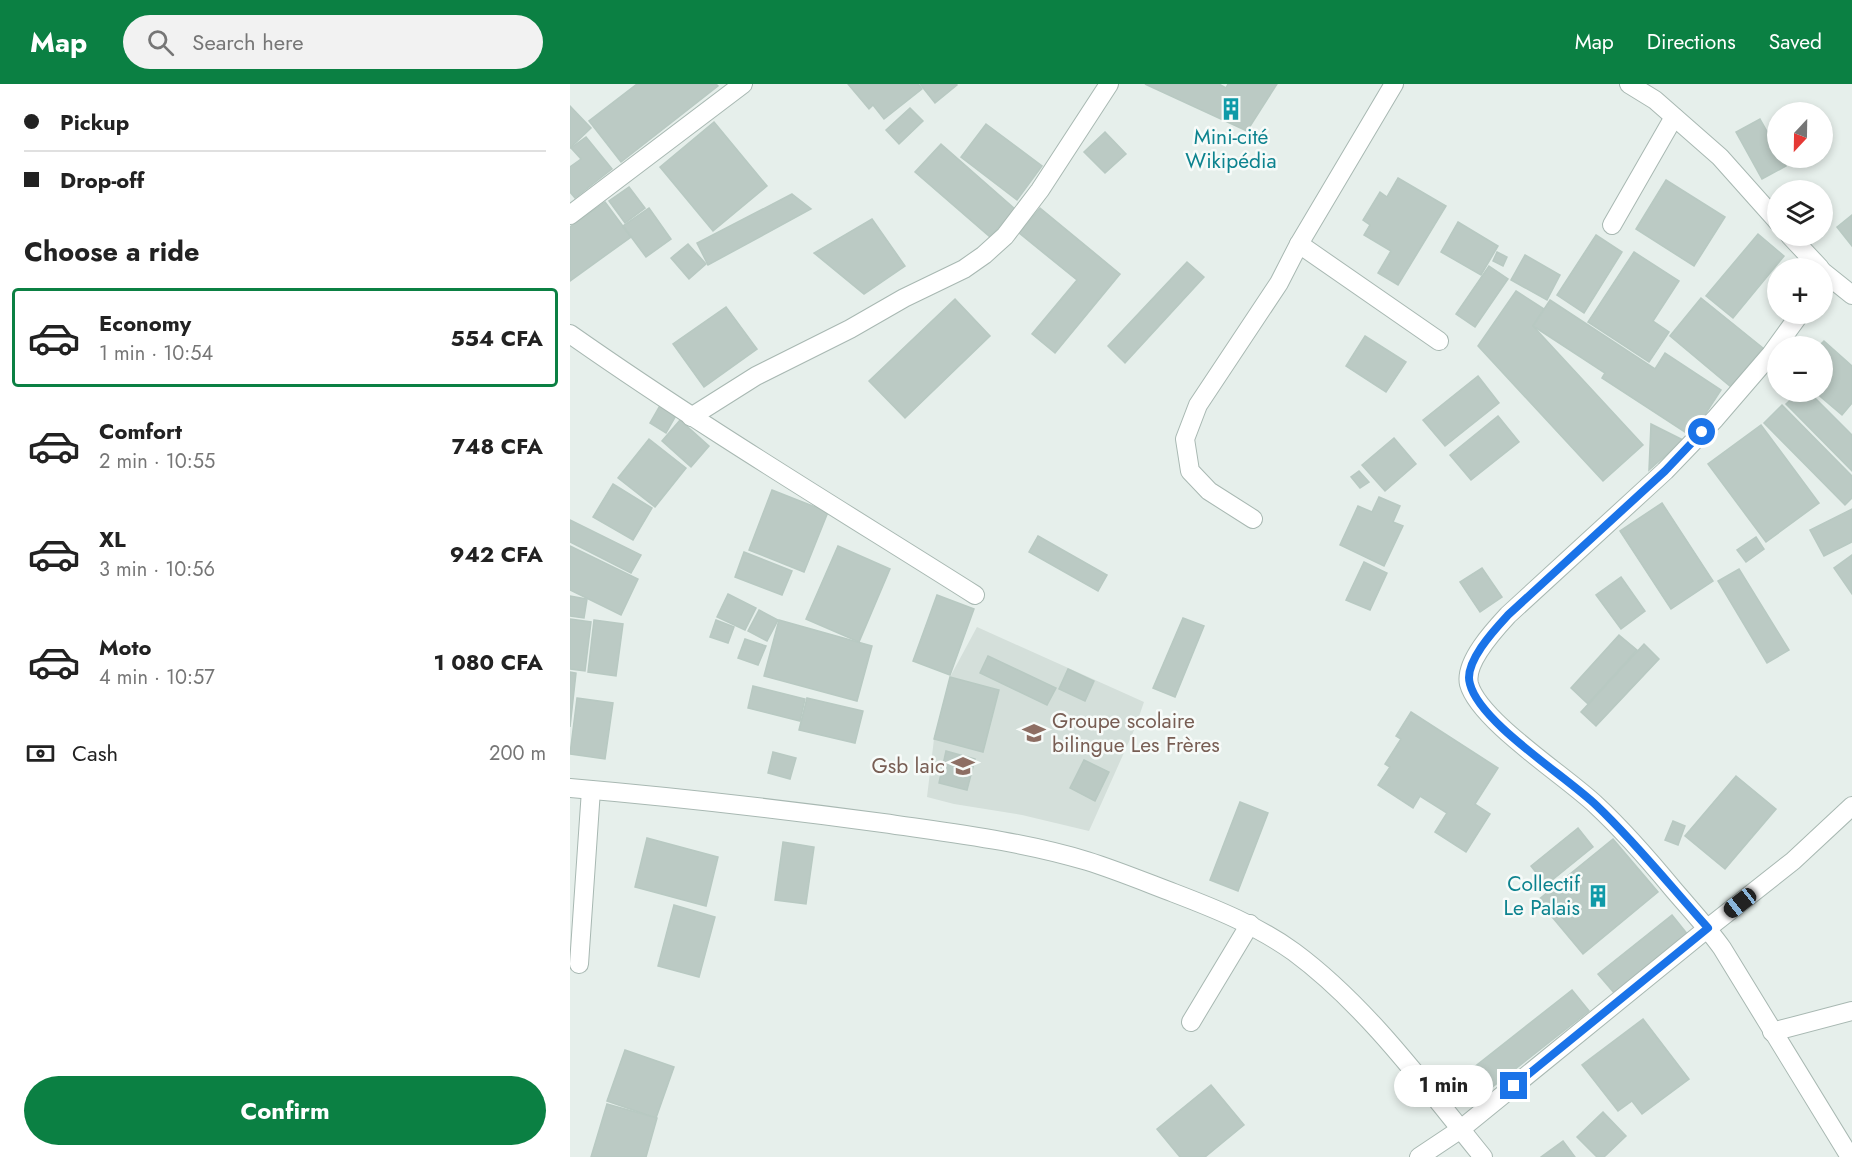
<!DOCTYPE html>
<html lang="en">
<head>
<meta charset="utf-8">
<style>
  :root { --surface:#fff; --page:#f2f2f2; --text:#222; --muted:#767676; --line:#e0e0e0; --accent:#0b8043 }
  body { margin:0; font-family:Jost,sans-serif; background:var(--page); color:var(--text); height:100vh; display:flex; flex-direction:column; font-size:22px; white-space:nowrap }
  * { box-sizing:border-box; margin:0 }
  p { font-size:20px; color:var(--muted) }
  .icon { flex:none; width:33px; height:33px; fill:none; stroke:currentColor; stroke-width:2; stroke-linecap:round; stroke-linejoin:round }
  .map { position:relative; flex:1; overflow:hidden }
  .panel { display:flex; flex-direction:column; background:var(--surface); width:570px }
  .panel>* { flex:none }
  .hud { display:grid; align-content:center; height:132px; padding:0 24px; background:var(--surface) }
  .needle { width:39px; rotate:202deg }
  .buttons { position:absolute; left:1197px; top:18px; display:grid; gap:12px }
  .buttons a { display:grid; place-items:center; width:66px; height:66px; border-radius:50%; background:var(--surface); box-shadow:0 3px 9px #0003; font-size:30px }
  .end { position:absolute; width:27px; height:27px; margin:-14px; border:8px solid #1a73e8; background:#fff; box-shadow:0 0 0 3px #fff }
  .from { border-radius:50% }
  .bubble { position:absolute; height:42px; border-radius:21px; background:var(--surface); box-shadow:0 3px 9px #0003; font-size:20px; font-weight:700; line-height:42px; text-align:center }
  .car { position:absolute; width:18px; height:36px; margin:-18px -9px; border-radius:8px; box-shadow:0 0 4px 2px #0007; background:linear-gradient(#222 24%,#8ab4d8 0 40%,#222 0 76%,#8ab4d8 0 86%,#222 0) }
  .hud b { display:flex; align-items:center; gap:21px; height:57px; font-size:22px }
  .hud b+b { border-top:2px solid var(--line) }
  .hud i { width:15px; height:15px; background:var(--text) }
  ul { padding:0; list-style:none }
  li { display:flex; align-items:center; gap:18px; height:99px; margin:0 12px 9px; padding:0 12px; border:3px solid transparent; border-radius:6px }
  li div { flex:1 }
  li b { display:block; font-size:22px }
  li em { font-style:normal; font-weight:700 }
  li.current { border-color:var(--accent) }
  li>.icon { width:54px; height:54px; stroke-width:1.5 }
  h2 { padding:0 24px; font-size:27px; line-height:72px }
  .pay { display:flex; align-items:center; gap:15px; height:66px; padding:0 24px; font-size:22px }
  .pay p { margin-inline-start:auto }
  .cta { display:flex; gap:12px; margin-top:auto; padding:12px 24px }
  .cta a { flex:1; height:69px; border-radius:36px; background:var(--accent); color:#fff; font-size:24px; font-weight:700; line-height:69px; text-align:center }
  header { display:flex; align-items:center; gap:36px; box-sizing:border-box; height:84px; padding:0 30px; background:var(--accent); color:#fff }
  header strong { font-size:28px }
  nav { display:flex; gap:33px; margin-inline-start:auto; font-size:21px }
  .search { width:420px; height:54px; background:var(--page); display:flex; align-items:center; gap:15px; box-sizing:border-box; padding:0 21px; border-radius:33px; color:var(--muted); font-size:22px }
  main { display:flex; flex:1; min-height:0 }
  .map>svg:first-child { display:block }
  .built { fill:#d4dfda }
  .building { fill:#bbcac4; stroke:#b8c9c2; stroke-width:1.5 }
  .lines { fill:none; stroke-linecap:round; stroke-linejoin:round }
  .minor-casing { stroke:#a8b8b2; stroke-width:20 }
  .minor { stroke:#fff; stroke-width:18 }
  .route { stroke:#1a73e8; stroke-width:8 }
  .labels { text-anchor:middle; dominant-baseline:central; stroke-width:5; stroke-linejoin:round; paint-order:stroke }
  .culture-label { font-size:21px; fill:#0d838f; stroke:#f7fbf9 }
  .education-label { font-size:21px; fill:#785e54; stroke:#f7fbf9; text-anchor:start }
</style>
</head>
<body>
<header>
<strong>Map</strong>
<div class="search"><svg class="icon" aria-label="search" viewBox="0 0 24 24"><circle cx="10" cy="10" r="6"/><path d="M15 15l6 6"/></svg>Search here</div>
<nav><a>Map</a><a>Directions</a><a>Saved</a></nav>
</header>
<main>
<section class="panel">
<div class="hud">
<b><i class="from"></i>Pickup</b>
<b><i></i>Drop-off</b>
</div>
<h2>Choose a ride</h2>
<ul>
<li class="current"><svg class="icon" aria-label="car" viewBox="0 0 24 24"><path d="M5 17H2v-5l4-1 3-4h7l3 4 3 1v5h-3M9 17h6M6 11h13"/><circle cx="7" cy="17" r="2"/><circle cx="17" cy="17" r="2"/></svg><div><b>Economy</b><p>1 min · 10:54</p></div><em>554 CFA</em></li>
<li><svg class="icon" aria-label="car" viewBox="0 0 24 24"><path d="M5 17H2v-5l4-1 3-4h7l3 4 3 1v5h-3M9 17h6M6 11h13"/><circle cx="7" cy="17" r="2"/><circle cx="17" cy="17" r="2"/></svg><div><b>Comfort</b><p>2 min · 10:55</p></div><em>748 CFA</em></li>
<li><svg class="icon" aria-label="car" viewBox="0 0 24 24"><path d="M5 17H2v-5l4-1 3-4h7l3 4 3 1v5h-3M9 17h6M6 11h13"/><circle cx="7" cy="17" r="2"/><circle cx="17" cy="17" r="2"/></svg><div><b>XL</b><p>3 min · 10:56</p></div><em>942 CFA</em></li>
<li><svg class="icon" aria-label="car" viewBox="0 0 24 24"><path d="M5 17H2v-5l4-1 3-4h7l3 4 3 1v5h-3M9 17h6M6 11h13"/><circle cx="7" cy="17" r="2"/><circle cx="17" cy="17" r="2"/></svg><div><b>Moto</b><p>4 min · 10:57</p></div><em>1 080 CFA</em></li>
</ul>
<div class="pay"><svg class="icon" aria-label="cash" viewBox="0 0 24 24"><path d="M3 7h18v10H3z"/><circle cx="12" cy="12" r="2"/></svg>Cash<p>200 m</p></div>
<div class="cta"><a>Confirm</a></div>
</section>
<div class="map">
<svg width="1282" height="1073" viewBox="0 0 1282 1073">
  <rect width="100%" height="100%" fill="#e6efeb"/>
  <path class="built" d="M407,543L574,618L565,644L519,747L452,731L384,720L357,713L364,655L380,593Z"/>
  <g class="building">
    <path d="M67,0H146L148,2L51,78L19,37Z"/>
    <path d="M278,0H348L352,5L314,35L303,21L299,25Z"/>
    <path d="M350,0H386L387,1L365,19Z"/>
    <path d="M575,0H649L656,4L658,0H707L677,47Z"/>
    <path d="M0,22L21,44L0,64Z"/>
    <path d="M340,24L353,37L329,60L316,46Z"/>
    <path d="M1190,35L1208,67V74H1211L1216,82L1192,95L1166,48Z"/>
    <path d="M144,38L197,102L143,147L90,83Z"/>
    <path d="M416,40L472,82L447,116L391,73Z"/>
    <path d="M535,48L556,70L535,89L514,68Z"/>
    <path d="M16,53L42,85L5,114L0,108V83L11,75L1,64Z"/>
    <path d="M371,60L445,125L420,153L345,88Z"/>
    <path d="M828,94L876,122L828,201L808,189L821,167L794,151L800,141L793,136L810,108L817,113Z"/>
    <path d="M1096,96L1155,133L1124,182L1066,145Z"/>
    <path d="M59,103L75,124L55,139L39,117Z"/>
    <path d="M222,110L241,125L138,181L127,159Z"/>
    <path d="M35,118L61,153L0,197V143Z"/>
    <path d="M79,124L101,155L76,173L53,142Z"/>
    <path d="M470,124L550,190L485,269L462,250L507,196L449,149Z"/>
    <path d="M1282,131V162L1267,143Z"/>
    <path d="M302,135L335,182L294,210L244,169Z"/>
    <path d="M888,138L928,162L911,191L871,168Z"/>
    <path d="M1188,150L1214,172L1163,234L1136,212Z"/>
    <path d="M1026,151L1052,168L1014,229L987,211Z"/>
    <path d="M118,160L136,180L119,195L101,174Z"/>
    <path d="M927,168L937,173L933,182L923,177Z"/>
    <path d="M1064,168L1109,197L1083,237L1099,248L1079,278L1018,238Z"/>
    <path d="M955,171L990,191L977,216L941,196Z"/>
    <path d="M617,178L634,193L555,279L538,262Z"/>
    <path d="M919,182L938,195L905,243L886,230Z"/>
    <path d="M946,207L974,225L963,242L1073,361L1033,397L908,262Z"/>
    <path d="M1131,214L1193,264L1161,303L1100,252Z"/>
    <path d="M385,215L420,252L335,334L299,297Z"/>
    <path d="M980,216L1085,285L1095,269L1151,306L1121,352L1032,294L1035,289L963,242Z"/>
    <path d="M156,223L187,265L134,303L103,260Z"/>
    <path d="M795,252L836,278L816,308L776,282Z"/>
    <path d="M1254,257L1282,282V319L1272,331L1245,308H1252V262H1249Z"/>
    <path d="M908,292L929,319L875,362L853,336Z"/>
    <path d="M1229,308H1239L1282,351V387L1216,320Z"/>
    <path d="M92,318L108,328L96,349L80,339Z"/>
    <path d="M1212,321L1282,392V414L1275,421L1194,339Z"/>
    <path d="M928,332L949,358L901,396L880,371Z"/>
    <path d="M110,336L139,362L121,383L92,357Z"/>
    <path d="M1081,340L1113,356L1079,386Z"/>
    <path d="M1191,341L1249,419L1196,458L1138,380Z"/>
    <path d="M824,354L846,380L815,407L792,381Z"/>
    <path d="M79,355L116,384L85,423L48,394Z"/>
    <path d="M789,387L799,398L790,404L781,393Z"/>
    <path d="M43,400L82,424L63,456L23,433Z"/>
    <path d="M202,406L258,428L234,488L179,466Z"/>
    <path d="M809,413L830,422L823,438L833,442L814,482L770,461L788,422L802,428Z"/>
    <path d="M1092,419L1143,497L1101,525L1050,447Z"/>
    <path d="M1282,425V458L1254,472L1240,446Z"/>
    <path d="M0,436L71,471L61,489L0,458Z"/>
    <path d="M468,452L537,491L528,507L459,468Z"/>
    <path d="M1186,453L1194,465L1176,478L1167,466Z"/>
    <path d="M0,462L68,495L51,531L0,506Z"/>
    <path d="M268,462L320,485L289,558L236,535Z"/>
    <path d="M174,468L222,487L212,511L165,493Z"/>
    <path d="M1282,471V510L1264,484Z"/>
    <path d="M794,478L817,489L800,526L776,516Z"/>
    <path d="M912,484L932,513L910,528L890,498Z"/>
    <path d="M1169,485L1219,566L1197,579L1148,497Z"/>
    <path d="M1051,493L1075,527L1051,545L1026,511Z"/>
    <path d="M158,510L186,524L175,546L147,533Z"/>
    <path d="M367,511L404,525L380,591L343,577Z"/>
    <path d="M0,512L17,515L14,534L0,532Z"/>
    <path d="M189,526L208,536L197,557L178,547Z"/>
    <path d="M613,534L634,542L605,613L583,604Z"/>
    <path d="M0,535L21,538L15,587L0,585Z"/>
    <path d="M24,536L53,540L46,592L18,588Z"/>
    <path d="M146,536L164,543L158,559L140,553Z"/>
    <path d="M209,536L302,562L287,617L194,592Z"/>
    <path d="M1049,551L1067,566L1018,620L1001,604Z"/>
    <path d="M175,555L196,562L188,581L168,574Z"/>
    <path d="M1074,560L1089,575L1026,642L1011,628Z"/>
    <path d="M418,572L486,604L477,621L410,589Z"/>
    <path d="M498,585L524,597L515,617L489,605Z"/>
    <path d="M0,588L6,589L0,643Z"/>
    <path d="M380,593L429,606L413,668L364,655Z"/>
    <path d="M183,602L235,615L230,637L178,624Z"/>
    <path d="M7,614L43,619L35,675L0,670Z"/>
    <path d="M237,614L293,627L285,659L229,646Z"/>
    <path d="M841,628L928,684L905,720L920,730L896,768L865,748L877,729L850,712L843,724L808,701L820,683L815,680L831,655L826,652Z"/>
    <path d="M376,667L405,675L397,706L369,699Z"/>
    <path d="M203,668L226,674L220,695L198,689Z"/>
    <path d="M514,676L539,688L525,717L500,704Z"/>
    <path d="M1166,692L1206,725L1155,785L1115,752Z"/>
    <path d="M670,718L698,729L668,807L640,796Z"/>
    <path d="M1103,737L1115,742L1108,761L1095,756Z"/>
    <path d="M1008,744L1023,763L976,801L961,782Z"/>
    <path d="M77,754L148,773L136,822L65,803Z"/>
    <path d="M1043,755L1088,808L1013,870L968,816Z"/>
    <path d="M213,758L244,763L236,820L205,816Z"/>
    <path d="M104,821L145,833L129,893L88,882Z"/>
    <path d="M1102,831L1118,851L1045,910L1028,890Z"/>
    <path d="M1002,906L1019,927L911,1012L894,991Z"/>
    <path d="M1073,935L1119,995L1072,1030L1062,1017L1048,1027L1012,981Z"/>
    <path d="M55,966L104,983L86,1034L37,1017Z"/>
    <path d="M641,1001L674,1041L635,1073H610L587,1045Z"/>
    <path d="M37,1020L87,1034L76,1073H21Z"/>
    <path d="M1033,1028L1056,1052L1034,1073H1027L1007,1053Z"/>
    <path d="M993,1057L1005,1073H971Z"/>
  </g>
  <g class="lines">
    <g class="minor-casing">
      <g id="minor">
        <path d="M1059,0L1085,16L1150,73L1208,138"/>
        <path d="M0,131L173,0"/>
        <path d="M1042,141L1104,33"/>
        <path d="M1220,152L1250,184"/>
        <path d="M729,160L869,257"/>
        <path d="M1252,187L1282,211"/>
        <path d="M1230,230L1201,270L1145,335L1095,387L938,531C925,545 894,578 899,600C909,637 997,693 1026,721C1054,747 1079,776 1103,805C1120,825 1137,843 1152,864L1280,1073"/>
        <path d="M0,250C131,342 269,425 405,511"/>
        <path d="M121,333L186,292L280,245L334,214L394,185L414,171L435,152L470,106L539,0"/>
        <path d="M683,435L639,407L620,387L615,355L628,321L709,199L729,160L824,0"/>
        <path d="M0,704C105,713 209,725 313,739C381,749 451,757 517,777C546,786 575,798 604,809C646,825 688,842 724,868C797,922 856,1003 913,1073"/>
        <path d="M9,880L21,706"/>
        <path d="M621,938L680,840"/>
        <path d="M1202,948L1282,927"/>
        <path d="M849,1073L891,1045L1138,844L1223,777L1282,722"/>
      </g>
    </g>
    <use href="#minor" class="minor"/>
  </g>
  <g class="lines">
    <path class="route" d="M944,1002L1138,844C1101,803 1067,760 1027,722C996,692 910,639 900,600C893,579 925,545 938,531L1095,387L1132,348"/>
  </g>
  <defs>
    <g id="building-bare" transform="scale(1.8)"><path d="M-4-6H4V6H1V3H-1V6H-4ZM-2.5-4.3h1.7v1.8h-1.7ZM.8-4.3h1.7v1.8H.8ZM-2.5-1h1.7V.8h-1.7ZM.8-1h1.7V.8H.8Z" fill="#0f9aa8" stroke="#f7fbf9" stroke-width="2.5" paint-order="stroke"/></g>
    <g id="school-bare" transform="scale(1.8)"><path d="M0-5L7-2L0 1L-7-2ZM-4 1L0 2.5L4 1V4Q0 6-4 4Z" fill="#8d6e63" stroke="#f7fbf9" stroke-width="2.5" paint-order="stroke"/></g>
  </defs>
  <g fill-rule="evenodd">
    <use href="#building-bare" x="661" y="25"/>
    <use href="#school-bare" x="464" y="649"/>
    <use href="#school-bare" x="393" y="682"/>
    <use href="#building-bare" x="1028" y="812"/>
  </g>
  <g class="labels">
    <g class="culture-label">
      <text x="661" y="53">Mini-cité<tspan x="661" dy="24">Wikipédia</tspan></text>
      <text x="1010" y="800" text-anchor="end">Collectif<tspan x="1010" dy="24">Le Palais</tspan></text>
    </g>
    <g class="education-label">
      <text x="482" y="637">Groupe scolaire<tspan x="482" dy="24">bilingue Les Frères</tspan></text>
      <text x="375" y="682" text-anchor="end">Gsb laic</text>
    </g>
  </g>
</svg>
<div class="buttons">
<a><svg class="needle" viewBox="-14 -14 28 28"><path d="M0-13l5 13h-10z" fill="#e53935"/><path d="M0 13l5-13h-10z" fill="#767676"/></svg></a>
<a><svg class="icon" aria-label="layers" viewBox="0 0 24 24"><path d="M12 4l9 5-9 5-9-5zM3 14l9 5 9-5"/></svg></a>
<a>+</a>
<a>−</a>
</div>
<i class="end from" style="left:1132px;top:348px"></i>
<i class="end" style="left:944px;top:1002px"></i>
<div class="bubble" style="left:824px;top:981px;width:99px">1 min</div>
<i class="car" style="left:1170px;top:819px;rotate:232deg"></i>
</div>
</main>
</body>
</html>
